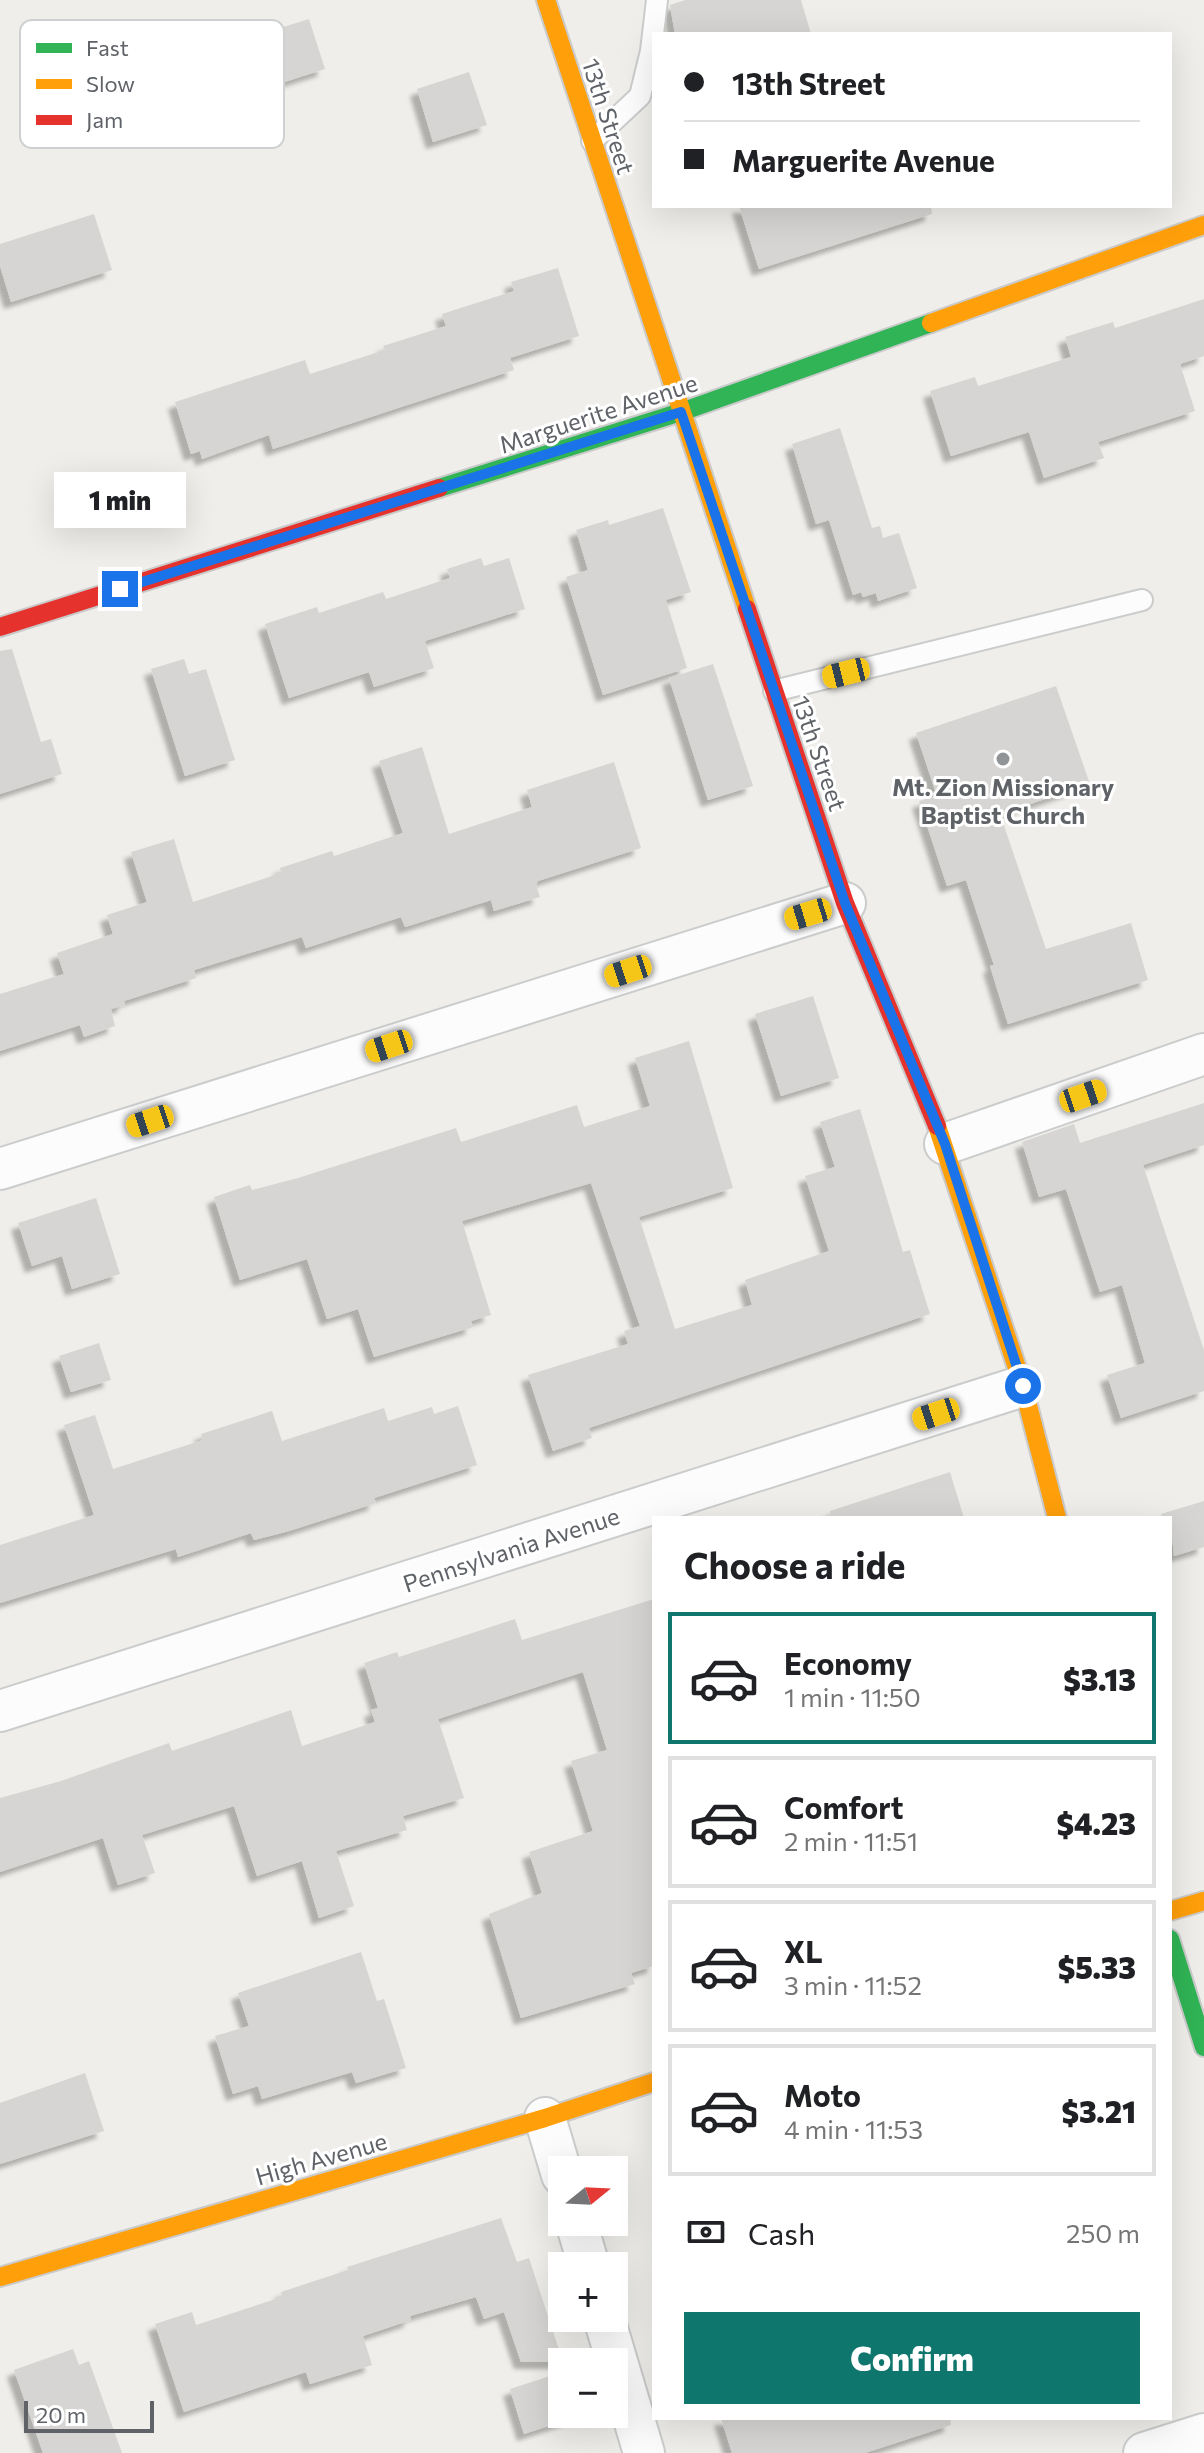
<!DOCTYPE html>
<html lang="en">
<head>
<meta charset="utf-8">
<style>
  :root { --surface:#fff; --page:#f2f2f2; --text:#202124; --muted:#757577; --line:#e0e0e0; --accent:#0f766e }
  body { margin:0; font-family:Commissioner,sans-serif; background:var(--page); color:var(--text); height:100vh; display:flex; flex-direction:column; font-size:30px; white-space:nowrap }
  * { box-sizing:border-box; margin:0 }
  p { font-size:26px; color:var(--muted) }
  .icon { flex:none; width:44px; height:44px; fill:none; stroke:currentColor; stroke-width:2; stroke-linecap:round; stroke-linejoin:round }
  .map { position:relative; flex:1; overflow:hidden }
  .sheet { position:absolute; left:652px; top:1516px; width:520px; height:904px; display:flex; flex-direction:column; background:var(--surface); border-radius:0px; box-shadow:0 8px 32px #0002 }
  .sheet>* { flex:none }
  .hud { position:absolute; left:652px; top:32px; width:520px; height:176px; border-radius:0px; box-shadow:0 8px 32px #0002; display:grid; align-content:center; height:176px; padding:0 32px; background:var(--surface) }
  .needle { width:52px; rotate:72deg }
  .fabs { position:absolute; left:548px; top:2156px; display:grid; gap:16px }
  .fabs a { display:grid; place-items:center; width:80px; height:80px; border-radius:0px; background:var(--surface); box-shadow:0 8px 32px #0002; font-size:40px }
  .scale { position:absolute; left:24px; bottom:20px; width:130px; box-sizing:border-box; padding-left:8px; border:4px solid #5f6368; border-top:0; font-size:22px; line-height:28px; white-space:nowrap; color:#5f6368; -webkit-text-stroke:6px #fff; paint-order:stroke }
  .end { position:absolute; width:36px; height:36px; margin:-18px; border:10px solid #1a73e8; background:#fff; box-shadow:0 0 0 4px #fff }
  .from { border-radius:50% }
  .bubble { position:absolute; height:56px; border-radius:0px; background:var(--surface); box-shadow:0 8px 32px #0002; font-size:26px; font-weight:800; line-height:56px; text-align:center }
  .car { position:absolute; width:24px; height:48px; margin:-24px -12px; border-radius:10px; box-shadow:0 0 6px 2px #0007; background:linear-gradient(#f5c518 24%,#345 0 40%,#f5c518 0 76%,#345 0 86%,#f5c518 0) }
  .hud b { display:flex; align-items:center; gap:28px; height:76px; font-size:30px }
  .hud b+b { border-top:2px solid var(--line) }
  .hud i { width:20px; height:20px; background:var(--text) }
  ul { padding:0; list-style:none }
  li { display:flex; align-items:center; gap:24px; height:132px; margin:0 16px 12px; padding:0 16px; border:4px solid var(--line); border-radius:0px }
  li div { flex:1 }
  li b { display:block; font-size:30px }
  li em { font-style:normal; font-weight:800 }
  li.on { border-color:var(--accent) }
  li>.icon { width:72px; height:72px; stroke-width:1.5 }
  h2 { padding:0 32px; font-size:36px; line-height:96px }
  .pay { display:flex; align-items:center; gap:20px; height:88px; padding:0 32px; font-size:30px }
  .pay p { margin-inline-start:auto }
  .action { display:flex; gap:16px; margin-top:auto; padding:16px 32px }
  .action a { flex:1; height:92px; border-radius:0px; background:var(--accent); color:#fff; font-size:32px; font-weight:800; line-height:92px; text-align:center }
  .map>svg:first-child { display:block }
  .building { fill:#d6d5d3; filter:url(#shadow) }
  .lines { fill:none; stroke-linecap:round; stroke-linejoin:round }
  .lane-casing { stroke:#cbcccc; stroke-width:24 }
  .street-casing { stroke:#cbcccc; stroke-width:44 }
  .fast-casing { stroke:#cacacb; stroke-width:22 }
  .slow-casing { stroke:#cacacb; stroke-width:22 }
  .jam-casing { stroke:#cacacb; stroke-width:22 }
  .lane { stroke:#fdfcfc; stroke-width:20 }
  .street { stroke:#fdfcfc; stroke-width:40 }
  .fast { stroke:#30b455; stroke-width:18 }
  .slow { stroke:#ff9f0a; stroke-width:18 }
  .jam { stroke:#e5322d; stroke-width:18 }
  .route { stroke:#1a73e8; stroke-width:10 }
  .poi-dot { fill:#919496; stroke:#fff; stroke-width:3 }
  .labels { text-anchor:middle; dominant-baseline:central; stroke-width:6; stroke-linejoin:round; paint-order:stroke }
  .street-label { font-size:24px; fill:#5f6368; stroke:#fff }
  .poi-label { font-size:24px; font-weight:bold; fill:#5f6368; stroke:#fff }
  .key { fill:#fff; stroke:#cfd0d2; stroke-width:2 }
  .key-label { font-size:22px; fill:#5f6368 }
</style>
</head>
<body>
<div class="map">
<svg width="1204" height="2453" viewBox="0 0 1204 2453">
  <defs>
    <filter id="shadow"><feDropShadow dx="-7" dy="7" stdDeviation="2" flood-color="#0004"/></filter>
  </defs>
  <rect width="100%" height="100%" fill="#efeeea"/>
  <g class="building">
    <path d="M685,0H801L811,34H675L670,5Z"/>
    <path d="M309,19L325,69L253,92L236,42Z"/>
    <path d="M469,72L487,125L433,142L417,89Z"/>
    <path d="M739,206H931L932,214L759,269Z"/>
    <path d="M94,214L112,270L11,302L0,266V244Z"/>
    <path d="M558,268L579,336L510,358L514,370L273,449L269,435L202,459L200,451L191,454L175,402L305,360L310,374L385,350L383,346L446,326L442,314L514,291L511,282Z"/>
    <path d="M1204,299V356L1180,364L1195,411L1098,442L1104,458L1044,478L1029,432L951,456L930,391L975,377L978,386L1071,357L1065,337L1113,322L1115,328Z"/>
    <path d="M840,428L872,528L880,526L883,538L899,533L917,588L878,601L876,593L863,597L861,592L853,595L829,520L816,524L792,444Z"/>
    <path d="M663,508L691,592L666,600L687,668L603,695L566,577L588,570L576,530L608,520L609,525Z"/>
    <path d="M481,558L484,566L509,558L525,609L425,641L434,668L374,687L369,672L289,698L265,624L317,607L319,613L383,592L386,599L450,578L447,569Z"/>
    <path d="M12,649L41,742L51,739L62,774L0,794V651Z"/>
    <path d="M184,659L189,674L206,669L235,760L185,776L151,669Z"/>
    <path d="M713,664L753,786L708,800L669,678Z"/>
    <path d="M1056,686L1090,784L1000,814L1046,949L1131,923L1148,980L1008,1024L990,966L994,965L966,880L947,886L919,801L937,796L916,733Z"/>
    <path d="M422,747L449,834L532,807L527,790L614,762L641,848L538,881L536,885L540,897L494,911L491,900L405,927L401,917L306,948L302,937L194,970L196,978L124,1001L125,1005L111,1009L115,1026L84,1037L80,1025L0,1051V994L64,974L57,953L113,934L107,915L147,902L131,852L174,839L193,902L281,873L280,868L332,851L334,856L403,833L379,761Z"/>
    <path d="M813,996L839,1078L781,1096L755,1014Z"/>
    <path d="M689,1041L733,1188L639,1217L675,1329L752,1305L745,1280L829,1251L805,1176L835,1167L820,1122L860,1109L903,1252L910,1250L930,1314L589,1428L592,1438L553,1451L528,1375L628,1344L624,1331L640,1326L591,1183L462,1221L491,1315L471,1321L473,1327L374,1357L358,1309L327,1319L307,1259L240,1280L214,1197L250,1185L252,1190L298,1178L456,1128L461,1142L577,1105L584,1127L650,1106L635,1058Z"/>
    <path d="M1204,1103V1145L1143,1165L1204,1350V1391L1121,1418L1107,1375L1145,1363L1122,1285L1100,1292L1066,1189L1039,1197L1022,1142L1074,1124L1080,1143Z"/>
    <path d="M96,1198L120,1274L72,1289L62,1256L32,1266L18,1223Z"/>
    <path d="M99,1343L111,1380L71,1392L59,1356Z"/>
    <path d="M458,1406L477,1465L374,1498L376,1503L289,1531L254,1540L251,1533L178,1557L176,1549L0,1603V1545L94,1515L64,1425L95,1415L113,1469L203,1440L201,1434L272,1411L282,1441L384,1408L388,1421L432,1407L434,1414Z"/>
    <path d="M950,1472L964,1518H831L830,1511Z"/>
    <path d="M1204,1501V1547L1174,1556L1170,1518H1162L1161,1514Z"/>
    <path d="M654,1599V1966L631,1973L635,1984L521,2018L489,1914L542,1893L529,1852L593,1831L571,1761L607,1750L583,1672L438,1719L464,1798L403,1816L407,1830L336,1851L354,1906L319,1918L302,1861L257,1876L234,1806L142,1835L155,1873L118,1885L103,1838L0,1872V1798L61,1781L169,1743L172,1751L291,1710L302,1746L375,1722L371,1710L378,1708L364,1663L397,1652L399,1657L515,1619L522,1640Z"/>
    <path d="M361,1952L377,2001L384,1999L406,2068L356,2083L352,2072L262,2099L258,2086L233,2094L215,2036L249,2026L238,1993Z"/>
    <path d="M85,2073L104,2131L0,2164V2103Z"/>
    <path d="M501,2218L517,2262L529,2258L563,2362H521L504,2312L484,2319L476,2297L410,2316L411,2320L363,2336L372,2365L310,2384L306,2372L184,2412L155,2324L192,2312L196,2325L282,2297L281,2292L348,2270L347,2267Z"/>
    <path d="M73,2349L79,2365L89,2361L122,2453H43L14,2370Z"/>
    <path d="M556,2374L562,2394V2414H568L570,2419L524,2434L510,2389Z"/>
    <path d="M721,2418H950L951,2425L865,2453H732Z"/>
  </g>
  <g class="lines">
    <g class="lane-casing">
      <g id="lane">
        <path d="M592,141L640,96L651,51L657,0"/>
        <path d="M774,691L1142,600"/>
      </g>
    </g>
    <g class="street-casing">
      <g id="street">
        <path d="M945,1144L1204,1054"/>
        <path d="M0,1169L845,903"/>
        <path d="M0,1711L1023,1386"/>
        <path d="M545,2118L562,2175"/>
        <path d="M576,2222L589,2266"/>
        <path d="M604,2318L644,2453"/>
        <path d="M1144,2453L1204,2434"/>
      </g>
    </g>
    <g class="fast-casing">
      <g id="fast">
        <path d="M439,488L681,412L931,323"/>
        <path d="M1170,1939L1204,2047"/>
      </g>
    </g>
    <g class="slow-casing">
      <g id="slow">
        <path d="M546,0L747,609"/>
        <path d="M931,323L1204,225"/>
        <path d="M937,1126L1023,1386L1057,1518"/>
        <path d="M1170,1911L1204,1901"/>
        <path d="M0,2277L545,2118L654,2082"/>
      </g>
    </g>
    <g class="jam-casing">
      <g id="jam">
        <path d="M747,609L845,903L937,1126"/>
        <path d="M0,627L439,488"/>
      </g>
    </g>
    <use href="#lane" class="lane"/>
    <use href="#street" class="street"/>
    <use href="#fast" class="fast"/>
    <use href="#slow" class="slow"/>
    <use href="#jam" class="jam"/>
  </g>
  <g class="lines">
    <path class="route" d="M120,589L681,412L845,903L945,1144L1023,1386"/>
  </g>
  <circle class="poi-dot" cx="1003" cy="759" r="8"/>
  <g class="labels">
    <g class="street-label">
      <text transform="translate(609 116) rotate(72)">13th Street</text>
      <text transform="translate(598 413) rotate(-18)">Marguerite Avenue</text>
      <text transform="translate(820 753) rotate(71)">13th Street</text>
      <text transform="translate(511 1549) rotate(-18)">Pennsylvania Avenue</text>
      <text transform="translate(321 2158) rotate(-16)">High Avenue</text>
    </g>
    <g class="poi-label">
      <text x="1003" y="786">Mt. Zion Missionary<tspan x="1003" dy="28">Baptist Church</tspan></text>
    </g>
  </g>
  <rect x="20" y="20" width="264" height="128" rx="12" class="key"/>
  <rect x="36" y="43" width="36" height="10" fill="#30b455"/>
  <rect x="36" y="79" width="36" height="10" fill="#ff9f0a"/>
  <rect x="36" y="115" width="36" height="10" fill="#e5322d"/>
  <g class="key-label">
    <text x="86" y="56">Fast</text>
    <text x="86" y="92">Slow</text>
    <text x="86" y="128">Jam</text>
  </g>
</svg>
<div class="fabs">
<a><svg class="needle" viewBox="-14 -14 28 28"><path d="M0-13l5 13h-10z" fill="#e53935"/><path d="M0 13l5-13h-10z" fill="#757577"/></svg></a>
<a>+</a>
<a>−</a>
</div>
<div class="scale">20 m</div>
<i class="end from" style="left:1023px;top:1386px"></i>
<i class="end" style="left:120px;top:589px"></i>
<div class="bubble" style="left:54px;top:472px;width:132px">1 min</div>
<i class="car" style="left:846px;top:673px;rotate:256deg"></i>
<i class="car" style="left:808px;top:914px;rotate:253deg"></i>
<i class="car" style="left:628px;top:971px;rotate:252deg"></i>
<i class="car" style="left:389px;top:1046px;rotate:252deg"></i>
<i class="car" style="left:1083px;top:1096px;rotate:71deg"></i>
<i class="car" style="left:150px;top:1121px;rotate:252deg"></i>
<i class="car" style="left:936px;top:1414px;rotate:252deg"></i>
<div class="hud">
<b><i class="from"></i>13th Street</b>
<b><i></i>Marguerite Avenue</b>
</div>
<section class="sheet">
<h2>Choose a ride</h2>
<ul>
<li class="on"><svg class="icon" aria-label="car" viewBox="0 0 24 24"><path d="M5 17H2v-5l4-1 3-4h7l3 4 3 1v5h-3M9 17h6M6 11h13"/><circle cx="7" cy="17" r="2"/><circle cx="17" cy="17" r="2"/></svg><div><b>Economy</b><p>1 min · 11:50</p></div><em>$3.13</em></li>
<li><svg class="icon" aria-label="car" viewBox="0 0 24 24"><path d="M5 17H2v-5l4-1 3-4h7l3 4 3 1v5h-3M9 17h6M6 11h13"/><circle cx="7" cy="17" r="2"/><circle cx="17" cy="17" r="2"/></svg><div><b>Comfort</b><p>2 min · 11:51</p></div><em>$4.23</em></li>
<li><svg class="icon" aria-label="car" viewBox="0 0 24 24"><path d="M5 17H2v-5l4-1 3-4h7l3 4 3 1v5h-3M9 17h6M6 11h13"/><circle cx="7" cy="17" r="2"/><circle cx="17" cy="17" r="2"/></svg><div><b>XL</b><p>3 min · 11:52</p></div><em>$5.33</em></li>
<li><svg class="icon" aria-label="car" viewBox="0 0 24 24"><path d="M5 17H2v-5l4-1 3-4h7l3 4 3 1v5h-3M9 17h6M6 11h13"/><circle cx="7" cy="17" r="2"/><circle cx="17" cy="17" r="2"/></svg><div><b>Moto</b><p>4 min · 11:53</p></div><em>$3.21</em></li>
</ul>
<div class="pay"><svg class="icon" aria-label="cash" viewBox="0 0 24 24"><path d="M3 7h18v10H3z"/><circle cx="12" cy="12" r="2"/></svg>Cash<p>250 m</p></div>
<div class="action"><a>Confirm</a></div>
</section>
</div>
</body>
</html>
